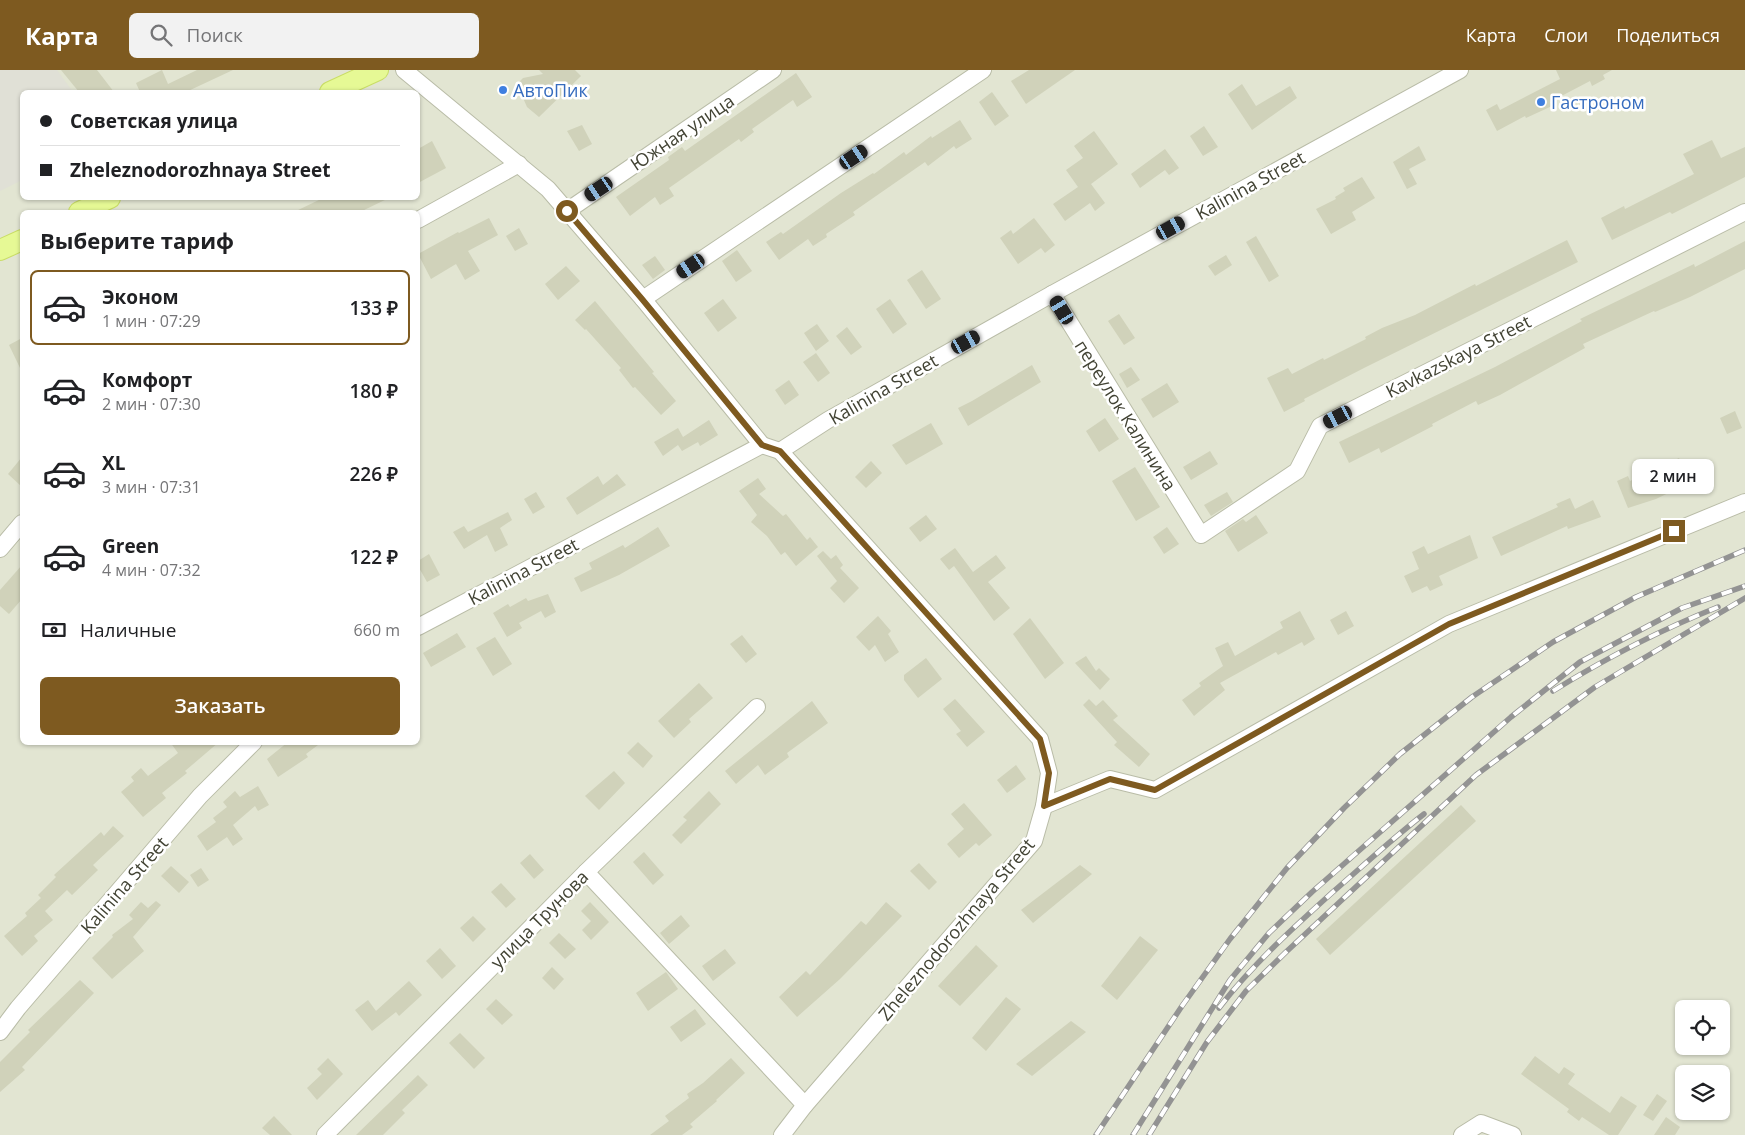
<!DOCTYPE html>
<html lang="ru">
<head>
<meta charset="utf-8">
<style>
  :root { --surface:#fff; --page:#f2f2f2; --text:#202124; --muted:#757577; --line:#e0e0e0; --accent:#7e5a20 }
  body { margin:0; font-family:"Open Sans",sans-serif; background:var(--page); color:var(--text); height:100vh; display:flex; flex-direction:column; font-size:19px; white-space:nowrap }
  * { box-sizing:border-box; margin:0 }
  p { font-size:16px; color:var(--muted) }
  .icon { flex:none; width:28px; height:28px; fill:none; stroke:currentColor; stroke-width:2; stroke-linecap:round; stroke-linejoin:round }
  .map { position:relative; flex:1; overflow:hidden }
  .panel { position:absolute; left:20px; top:140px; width:400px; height:535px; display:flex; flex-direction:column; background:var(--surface); border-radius:8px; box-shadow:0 1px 4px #0004 }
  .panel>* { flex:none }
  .banner { position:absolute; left:20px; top:20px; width:400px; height:110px; border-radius:8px; box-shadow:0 1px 4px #0004; display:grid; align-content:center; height:110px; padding:0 20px; background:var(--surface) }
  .controls { position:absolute; left:1675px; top:930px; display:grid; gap:10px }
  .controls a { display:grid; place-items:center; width:55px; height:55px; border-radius:8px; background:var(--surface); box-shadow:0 1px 4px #0004; font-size:25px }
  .end { position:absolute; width:22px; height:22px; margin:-11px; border:6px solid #7e5a20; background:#fff; box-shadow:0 0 0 2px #fff }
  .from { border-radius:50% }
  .bubble { position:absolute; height:35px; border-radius:8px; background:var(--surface); box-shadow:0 1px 4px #0004; font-size:16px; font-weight:600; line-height:35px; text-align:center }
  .car { position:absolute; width:15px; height:30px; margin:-15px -8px; border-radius:6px; box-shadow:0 0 4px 1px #0007; background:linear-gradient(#222 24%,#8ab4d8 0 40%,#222 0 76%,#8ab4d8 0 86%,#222 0) }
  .banner b { display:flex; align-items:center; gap:18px; height:48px; font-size:19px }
  .banner b+b { border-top:1px solid var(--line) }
  .banner i { width:12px; height:12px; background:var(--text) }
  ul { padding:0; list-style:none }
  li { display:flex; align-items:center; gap:15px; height:75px; margin:0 10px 8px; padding:0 10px; border:2px solid transparent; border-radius:8px }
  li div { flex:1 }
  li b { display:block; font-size:19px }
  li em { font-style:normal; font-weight:600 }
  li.current { border-color:var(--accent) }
  li>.icon { width:45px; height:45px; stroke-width:1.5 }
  h2 { padding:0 20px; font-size:22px; line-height:60px }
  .pay { display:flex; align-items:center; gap:12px; height:55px; padding:0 20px; font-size:19px }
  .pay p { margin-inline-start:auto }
  .button { display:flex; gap:10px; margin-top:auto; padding:10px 20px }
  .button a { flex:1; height:58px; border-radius:8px; background:var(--accent); color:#fff; font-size:20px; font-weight:600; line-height:58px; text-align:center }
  header { display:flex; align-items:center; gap:30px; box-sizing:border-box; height:70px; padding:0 25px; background:var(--accent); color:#fff }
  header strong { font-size:24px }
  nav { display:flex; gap:28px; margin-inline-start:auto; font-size:18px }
  .search { width:350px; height:45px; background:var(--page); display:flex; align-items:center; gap:12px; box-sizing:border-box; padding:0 18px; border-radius:8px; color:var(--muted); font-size:19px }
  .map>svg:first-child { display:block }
  .residential { fill:#e2e5d2; fill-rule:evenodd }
  .industrial { fill:#e0e0d6 }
  .building { fill:#d0d2ba }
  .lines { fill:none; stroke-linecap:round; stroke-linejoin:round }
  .minor-casing { stroke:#b9bca7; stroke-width:18 }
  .major-casing { stroke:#c9dd66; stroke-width:22 }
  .minor { stroke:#fff; stroke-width:16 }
  .major { stroke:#e6f995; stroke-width:20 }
  .rail-casing { stroke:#939393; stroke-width:5.5 }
  .rail { stroke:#fff; stroke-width:4; stroke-dasharray:11; stroke-linecap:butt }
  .route { stroke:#7e5a20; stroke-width:6 }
  .shop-dot { fill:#3f7fe0; stroke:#fff; stroke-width:2 }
  .labels { text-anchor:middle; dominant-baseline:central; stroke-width:5; stroke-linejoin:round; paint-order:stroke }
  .shop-label { font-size:18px; fill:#366cbe; stroke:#fff; text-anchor:start }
  .street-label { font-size:18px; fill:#424334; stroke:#fff }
</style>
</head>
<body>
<header>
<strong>Карта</strong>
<div class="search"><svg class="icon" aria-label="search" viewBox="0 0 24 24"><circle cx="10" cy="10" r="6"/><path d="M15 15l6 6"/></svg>Поиск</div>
<nav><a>Карта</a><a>Слои</a><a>Поделиться</a></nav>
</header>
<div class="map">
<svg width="1745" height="1065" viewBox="0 0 1745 1065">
  <rect width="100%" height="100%" fill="#eff1e4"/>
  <path class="residential" d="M0,0H1745V1065H0ZM22,22H418V128H22ZM22,142H418V672H22ZM1684,939H1721V976H1684ZM1684,1004H1721V1041H1684Z"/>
  <path class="industrial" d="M0,0H57L73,22H22V110L0,121Z"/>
  <g class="building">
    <path d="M61,0H97L114,22H79Z"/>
    <path d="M162,0L168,14L197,0H233L186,22H140L136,13Z"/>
    <path d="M539,0H575L581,6L539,47L527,37L517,14L523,8L543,4Z"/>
    <path d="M1029,0H1075L1026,34L1011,11Z"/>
    <path d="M1556,0H1612L1603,5L1605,9L1592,16L1590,11L1550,32L1552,36L1526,48L1525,46L1497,61L1486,40L1497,34L1500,40L1560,9Z"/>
    <path d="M796,3L812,27L797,37L793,30L752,59L754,62L741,72L739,69L669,118L674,126L660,135L655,127L630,146L616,127L669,90L668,87L682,77L685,81Z"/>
    <path d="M1242,14L1256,36L1290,16L1297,28L1252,60L1228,24Z"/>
    <path d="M992,22L1009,46L995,56L979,32Z"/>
    <path d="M960,50L972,69L956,79L954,76L928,96L925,92L853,142L855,145L826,164L827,167L813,176L808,169L779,190L766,172L781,162L783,164L841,123L873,103L874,104L904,82L906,85L931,66L932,68Z"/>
    <path d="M582,55L592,74L579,81L567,61Z"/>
    <path d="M1204,56L1218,77L1203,86L1190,66Z"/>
    <path d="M1094,61L1118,94L1091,114L1105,133L1095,141L1090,133L1065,151L1053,134L1078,117L1066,100L1083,88L1074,76Z"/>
    <path d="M1712,70L1721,88L1745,77V107L1672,144L1670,142L1612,170L1601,148L1624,136L1625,139L1694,104L1683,84Z"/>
    <path d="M432,71L446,98L418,113V79Z"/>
    <path d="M1419,76L1426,90L1409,99L1417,114L1407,119L1393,92Z"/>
    <path d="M1165,79L1179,98L1169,105L1165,100L1140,118L1131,104Z"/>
    <path d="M1362,107L1375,128L1352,142L1356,150L1331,164L1316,139L1336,129L1335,127L1345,121L1343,118Z"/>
    <path d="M323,128H389L360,142H294Z"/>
    <path d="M489,148L498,165L468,181L480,201L465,210L456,194L431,209L418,184L458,162L459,163Z"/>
    <path d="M1034,148L1055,175L1045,183L1041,178L1018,194L1000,168L1011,160L1013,164Z"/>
    <path d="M519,158L528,174L515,181L506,166Z"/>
    <path d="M1256,166L1279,206L1269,212L1246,172Z"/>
    <path d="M1567,170L1578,192L1364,298L1304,329L1305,331L1284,342L1267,308L1288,298L1292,304L1323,288L1324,290L1366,269L1365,267L1382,258L1415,245L1475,214L1476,216Z"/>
    <path d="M1745,171V199L1690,227L1655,242L1654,241L1583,274L1585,278L1500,325L1478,335L1476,331L1432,354L1433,356L1381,383L1379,378L1349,393L1339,372L1495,297L1582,251L1580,249L1694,194L1695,197Z"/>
    <path d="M737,180L752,201L736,212L722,191Z"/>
    <path d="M1226,185L1232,195L1215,206L1208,196Z"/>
    <path d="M655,186L665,200L653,209L642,195Z"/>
    <path d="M566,196L580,211L558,230L545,214Z"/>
    <path d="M922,200L941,229L926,239L907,210Z"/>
    <path d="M723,229L737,248L718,262L704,243Z"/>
    <path d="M890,229L907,254L893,264L876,239Z"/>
    <path d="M595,231L654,302L652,303L676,331L661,345L635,317L633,318L619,300L621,298L586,259L585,260L575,250Z"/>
    <path d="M1119,244L1135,268L1124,275L1108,251Z"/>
    <path d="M817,254L829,271L816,281L804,263Z"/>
    <path d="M847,257L862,277L851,285L836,266Z"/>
    <path d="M22,268V302L9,275Z"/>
    <path d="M816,283L830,303L818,312L803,292Z"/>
    <path d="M1032,295L1041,312L968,356L958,338L972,331Z"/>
    <path d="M1131,297L1140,310L1127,318L1119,304Z"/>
    <path d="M789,310L799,325L785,335L775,320Z"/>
    <path d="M1167,313L1179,332L1153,348L1141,329Z"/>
    <path d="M1735,341L1742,358L1727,364L1720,348Z"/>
    <path d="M1105,348L1119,369L1099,382L1086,361Z"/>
    <path d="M709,350L718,365L700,376L698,372L682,381L678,375L663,386L654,372L678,358L683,367Z"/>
    <path d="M931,353L943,374L906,395L892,375Z"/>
    <path d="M1210,381L1218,394L1191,410L1183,397Z"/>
    <path d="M22,387V417L8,404Z"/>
    <path d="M1679,388L1691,412L1656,429L1628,438L1617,411L1628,406L1630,411Z"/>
    <path d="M871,391L882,403L866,418L855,407Z"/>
    <path d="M1135,397L1160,437L1136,451L1112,411Z"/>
    <path d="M617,404L626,415L577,445L566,428L598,406L603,415Z"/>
    <path d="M758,408L766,419L759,424L783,446L786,444L807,470L810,467L818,477L796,496L785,482L781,485L767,466L751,452L757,445L739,421Z"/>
    <path d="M536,422L545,437L533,444L524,429Z"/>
    <path d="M1227,422L1233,432L1211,446L1204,435Z"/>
    <path d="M1570,428L1575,439L1593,430L1601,447L1568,459L1567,456L1501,486L1492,467L1558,437L1556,434Z"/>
    <path d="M508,442L512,450L500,458L508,475L495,482L487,465L464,479L453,462L464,456L468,462Z"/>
    <path d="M926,445L937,459L920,472L909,458Z"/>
    <path d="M1256,445L1268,463L1238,482L1225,461L1243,449L1246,452Z"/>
    <path d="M658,457L670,476L619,505L581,522L574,508L592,499L589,493L623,475L625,478Z"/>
    <path d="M1167,457L1179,474L1164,484L1153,467Z"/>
    <path d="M1470,465L1478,488L1439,506L1443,515L1430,521L1427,516L1412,523L1404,506L1419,499L1412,482L1424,476L1428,484Z"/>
    <path d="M955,478L973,502L996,485L1006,498L988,512L1010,538L994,551L954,496L949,500L940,489Z"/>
    <path d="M823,481L831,489L836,485L843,495L840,498L859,518L844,533L830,518L837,511L817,486Z"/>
    <path d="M429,484L440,505L427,512L418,496V491Z"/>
    <path d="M22,495V529L9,544L0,536V520Z"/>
    <path d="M548,524L556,542L545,548L541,541L519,553L522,558L507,567L493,543L508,534L510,537L526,528L528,531Z"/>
    <path d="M1300,541L1315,569L1304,576L1302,572L1278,585L1276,582L1220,613L1225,620L1194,646L1182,630L1201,616L1199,613L1223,596L1215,578L1228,572L1235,586L1283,558L1280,552Z"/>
    <path d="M1346,541L1354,556L1338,565L1330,550Z"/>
    <path d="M878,546L891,561L888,564L899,582L885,592L875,575L869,581L856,567Z"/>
    <path d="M1030,548L1064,593L1045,609L1013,564Z"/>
    <path d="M457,563L466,577L431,597L423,583Z"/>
    <path d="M742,565L757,584L746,593L730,574Z"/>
    <path d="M495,567L512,594L493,606L476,578Z"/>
    <path d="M1086,586L1096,601L1099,598L1110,609L1100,620L1075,593Z"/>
    <path d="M926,588L942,609L918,628L904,610V605Z"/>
    <path d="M699,613L713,628L689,649L691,652L674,668L658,651Z"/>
    <path d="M955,629L985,662L967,677L956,664L961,661L943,639Z"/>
    <path d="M1089,629L1096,636L1103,630L1118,646L1113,650L1150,684L1139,697L1114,675L1117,672L1083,635Z"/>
    <path d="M812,631L828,653L787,683L789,687L765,705L758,695L736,714L725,701Z"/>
    <path d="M170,672H219L185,701L187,703L162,723L166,728L143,747L121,722L134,711L131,707L141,698L148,706L178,683Z"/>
    <path d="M288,672H322L306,684L308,687L278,707L267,689Z"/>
    <path d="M638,672L653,686L643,698L627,683Z"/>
    <path d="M1016,695L1026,709L1007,723L997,710Z"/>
    <path d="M614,701L625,713L599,740L585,726Z"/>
    <path d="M258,716L269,735L258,741L255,736L233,755L243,769L233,776L227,767L207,781L197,766L216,752L213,748L227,737L223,732L235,721L240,727Z"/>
    <path d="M709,721L721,734L681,774L672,765L687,750L683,747Z"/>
    <path d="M964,733L992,765L979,776L976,773L959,788L947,774L964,759L951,744Z"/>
    <path d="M1461,735L1476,751L1330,885L1316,869Z"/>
    <path d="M113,756L124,766L93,795L98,800L72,825L67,820L45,841L53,850L34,866L38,871L22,886L4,866L27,846L25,843L41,828L38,825L56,807L54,805L101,762L104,766Z"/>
    <path d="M644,782L664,805L653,815L633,792Z"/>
    <path d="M530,784L544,800L534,809L520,793Z"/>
    <path d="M919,793L937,812L929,820L910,801Z"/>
    <path d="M1080,795L1092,804L1033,853L1021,840Z"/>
    <path d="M171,796L189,812L179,823L161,806Z"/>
    <path d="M201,798L209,810L198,817L190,805Z"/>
    <path d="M501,813L516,829L506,838L491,822Z"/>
    <path d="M156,831L161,835L133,867L144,881L112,909L92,888L113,867L112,865L133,849L129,845L141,832L148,838Z"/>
    <path d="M590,832L609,852L591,870L582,860L591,851L581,841Z"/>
    <path d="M886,832L902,846L840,909L797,947L779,927L806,901L810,905L861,851L866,855Z"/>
    <path d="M681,845L690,856L669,874L660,863Z"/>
    <path d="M473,846L486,859L473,872L460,858Z"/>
    <path d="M559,863L576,879L565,889L549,873Z"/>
    <path d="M1140,866L1158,880L1117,930L1101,916Z"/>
    <path d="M976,875L998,896L960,936L938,916Z"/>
    <path d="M440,878L456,896L442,909L426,891Z"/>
    <path d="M725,879L736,893L713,911L702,896Z"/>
    <path d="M552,897L564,909L554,920L542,908Z"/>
    <path d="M666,902L678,919L648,941L636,923Z"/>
    <path d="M80,910L94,923L22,997L25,1000L0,1022V992L30,962L28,960Z"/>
    <path d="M409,911L422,925L399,946L396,942L372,961L355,940L368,930L376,941Z"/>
    <path d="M1006,927L1021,939L986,981L972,968Z"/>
    <path d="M496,929L513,945L502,955L486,939Z"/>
    <path d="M695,939L706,954L681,972L670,957Z"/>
    <path d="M1071,951L1086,962L1032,1006L1016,994Z"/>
    <path d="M460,963L485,988L474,999L449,973Z"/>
    <path d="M1535,986L1559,1004L1564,997L1575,1004L1568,1014L1610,1043L1621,1026L1637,1036L1618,1065H1609L1582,1047L1579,1051L1567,1042L1569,1039L1521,1004Z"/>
    <path d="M328,988L343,1004L317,1030L307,1018L322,1004L317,999Z"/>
    <path d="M731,988L745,1003L716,1030L717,1031L690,1054L693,1057L682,1065H650L669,1051L665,1046L689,1028L687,1024L703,1013Z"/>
    <path d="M418,1005L428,1015L402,1040L405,1043L383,1065H356Z"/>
    <path d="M1657,1024L1667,1031L1653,1051L1643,1045Z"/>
    <path d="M274,1046L292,1065H270L262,1058Z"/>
    <path d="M1666,1047L1680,1057L1675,1065H1654Z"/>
  </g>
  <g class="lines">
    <g class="minor-casing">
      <g id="minor">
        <path d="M404,0L548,119L643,229L762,375"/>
        <path d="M567,141L773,0"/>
        <path d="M418,150L519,94"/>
        <path d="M1052,224L1201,465L1297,401L1320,356L1745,142"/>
        <path d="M643,229L983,0"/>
        <path d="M762,375L780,381L1040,669L1049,703L1044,736L1034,771L805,1035L782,1065"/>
        <path d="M780,381L828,350L1052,224L1460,0"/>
        <path d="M0,479L22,453"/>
        <path d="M418,557L762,375"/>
        <path d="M1044,736L1110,709L1155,720L1449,554L1745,432"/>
        <path d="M586,802L805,1035"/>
        <path d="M0,962L18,938L200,726L254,672"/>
        <path d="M325,1065L586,802L757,637"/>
        <path d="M1462,1065L1481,1053L1513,1065"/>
      </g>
    </g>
    <g class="major-casing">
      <g id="major">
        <path d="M330,22L378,0"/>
        <path d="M79,142L110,128"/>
        <path d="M0,180L22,170"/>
      </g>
    </g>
    <use href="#minor" class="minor"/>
    <use href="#major" class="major"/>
    <g class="rail-casing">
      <g id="rail">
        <path d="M1553,621C1606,588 1660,560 1718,537"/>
        <path d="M1219,938C1253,894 1293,858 1334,821C1364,795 1393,768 1424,744"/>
        <path d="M1096,1065L1182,936L1230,869L1287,798L1344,738L1400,684L1472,627L1553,572L1636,527L1745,480"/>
        <path d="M1133,1065L1230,910L1269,863L1312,822L1511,647L1580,592L1682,538L1745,516"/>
        <path d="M1149,1065L1207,972L1246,921L1286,882L1476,705L1595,617L1745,528"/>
      </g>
    </g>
    <use href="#rail" class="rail"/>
  </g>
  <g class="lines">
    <path class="route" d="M567,141L642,229L762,375L780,381L1040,669L1049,703L1044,736L1110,709L1155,720L1449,554L1674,461"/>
  </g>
  <g class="shop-dot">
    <circle cx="503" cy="20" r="5"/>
    <circle cx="1541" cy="32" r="5"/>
  </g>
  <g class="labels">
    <g class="shop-label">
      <text x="513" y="20">АвтоПик</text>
      <text x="1551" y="32">Гастроном</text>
    </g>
    <g class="street-label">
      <text transform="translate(682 62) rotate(-34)">Южная улица</text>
      <text transform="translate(1250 115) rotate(-29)">Kalinina Street</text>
      <text transform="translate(1458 286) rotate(-27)">Kavkazskaya Street</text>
      <text transform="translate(883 319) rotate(-30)">Kalinina Street</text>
      <text transform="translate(1126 345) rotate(58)">переулок Калинина</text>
      <text transform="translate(523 501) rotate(-28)">Kalinina Street</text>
      <text transform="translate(124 815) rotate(-49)">Kalinina Street</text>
      <text transform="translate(539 849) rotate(-45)">улица Трунова</text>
      <text transform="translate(956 859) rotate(-50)">Zheleznodorozhnaya Street</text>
    </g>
  </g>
</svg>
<div class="controls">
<a><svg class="icon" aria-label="locate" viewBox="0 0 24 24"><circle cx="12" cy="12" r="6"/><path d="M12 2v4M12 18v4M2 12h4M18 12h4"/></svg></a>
<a><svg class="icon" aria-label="layers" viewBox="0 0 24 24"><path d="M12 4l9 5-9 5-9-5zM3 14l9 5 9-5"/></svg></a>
</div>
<i class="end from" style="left:567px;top:141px"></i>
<i class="end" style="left:1674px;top:461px"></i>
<div class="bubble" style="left:1632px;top:389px;width:82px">2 мин</div>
<i class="car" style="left:854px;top:87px;rotate:56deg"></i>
<i class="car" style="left:599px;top:119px;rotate:236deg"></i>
<i class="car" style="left:1171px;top:158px;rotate:61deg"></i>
<i class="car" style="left:691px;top:196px;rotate:236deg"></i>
<i class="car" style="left:1062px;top:240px;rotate:329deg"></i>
<i class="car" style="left:966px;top:272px;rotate:61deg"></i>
<i class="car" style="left:1338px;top:347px;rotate:243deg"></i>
<div class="banner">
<b><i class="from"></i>Советская улица</b>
<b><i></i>Zheleznodorozhnaya Street</b>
</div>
<section class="panel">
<h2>Выберите тариф</h2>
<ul>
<li class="current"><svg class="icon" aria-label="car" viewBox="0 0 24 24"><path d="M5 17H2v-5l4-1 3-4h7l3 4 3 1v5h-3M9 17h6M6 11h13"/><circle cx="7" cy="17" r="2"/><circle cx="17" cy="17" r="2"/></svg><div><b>Эконом</b><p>1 мин · 07:29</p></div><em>133 ₽</em></li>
<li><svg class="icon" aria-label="car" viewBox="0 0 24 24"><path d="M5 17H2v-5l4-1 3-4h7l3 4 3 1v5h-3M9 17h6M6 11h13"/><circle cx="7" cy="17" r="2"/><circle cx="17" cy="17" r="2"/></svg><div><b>Комфорт</b><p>2 мин · 07:30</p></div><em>180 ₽</em></li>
<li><svg class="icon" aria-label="car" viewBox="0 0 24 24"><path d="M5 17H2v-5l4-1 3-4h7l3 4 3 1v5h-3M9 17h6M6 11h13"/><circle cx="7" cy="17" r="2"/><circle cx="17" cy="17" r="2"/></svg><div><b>XL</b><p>3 мин · 07:31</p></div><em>226 ₽</em></li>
<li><svg class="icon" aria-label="car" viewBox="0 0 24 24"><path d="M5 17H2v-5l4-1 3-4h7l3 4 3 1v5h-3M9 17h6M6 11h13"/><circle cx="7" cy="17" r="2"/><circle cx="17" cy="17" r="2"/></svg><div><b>Green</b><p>4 мин · 07:32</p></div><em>122 ₽</em></li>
</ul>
<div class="pay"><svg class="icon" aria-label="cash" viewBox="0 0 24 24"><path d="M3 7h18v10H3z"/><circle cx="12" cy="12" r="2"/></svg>Наличные<p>660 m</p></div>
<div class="button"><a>Заказать</a></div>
</section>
</div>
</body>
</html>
